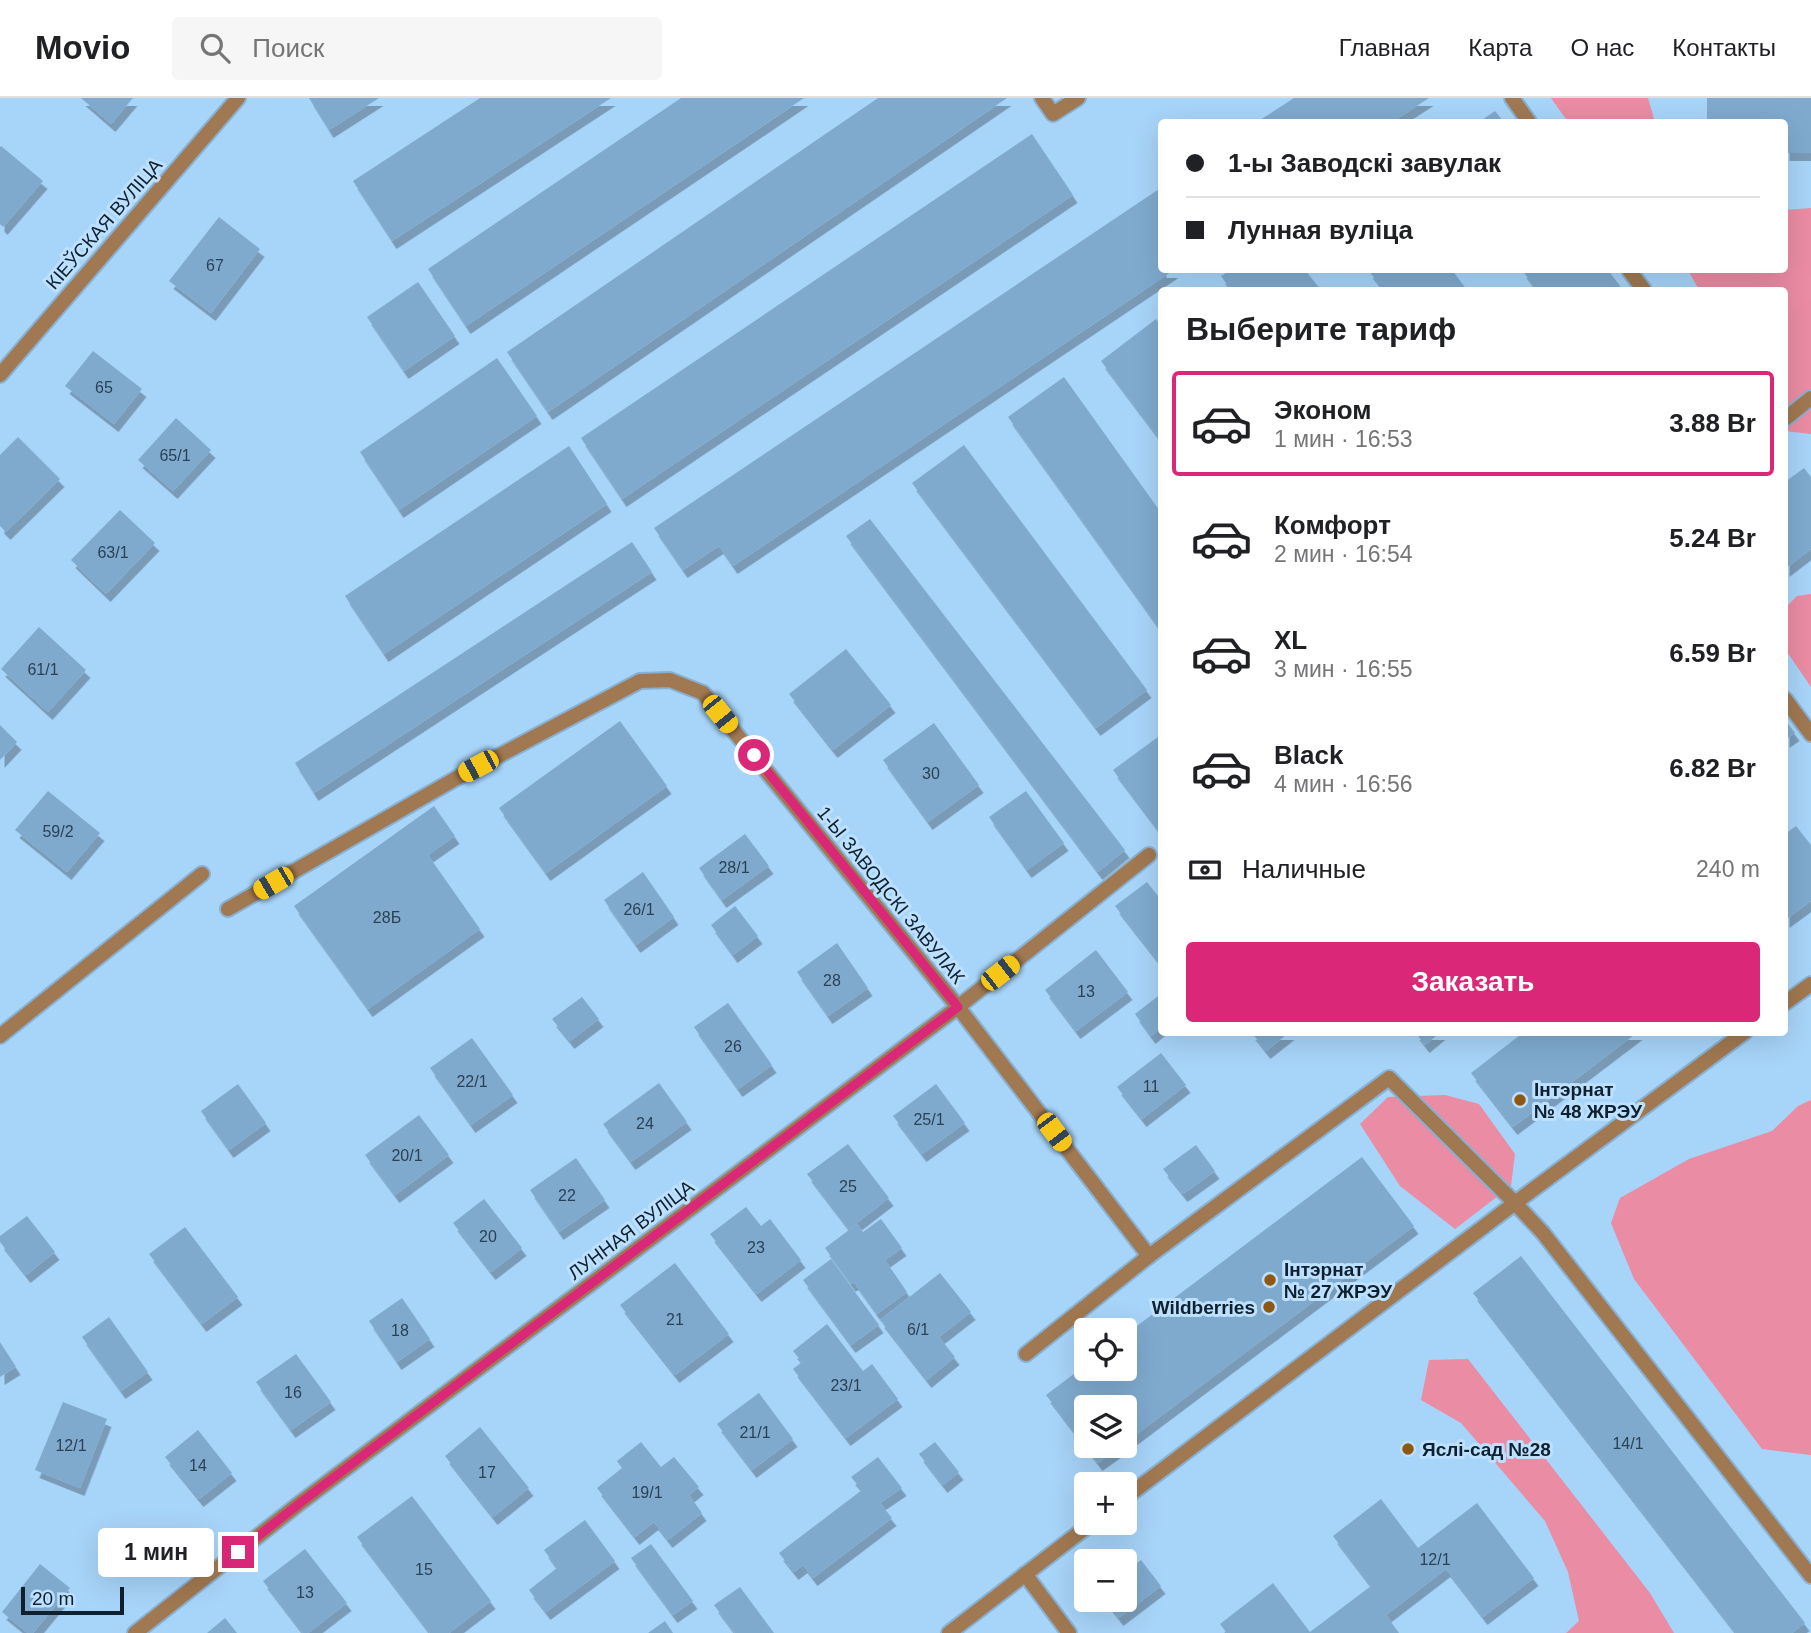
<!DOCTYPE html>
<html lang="ru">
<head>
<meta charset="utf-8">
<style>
  :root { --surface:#fff; --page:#f6f6f6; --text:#202124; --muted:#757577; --line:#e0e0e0; --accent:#db2777 }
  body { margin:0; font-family:Helvetica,sans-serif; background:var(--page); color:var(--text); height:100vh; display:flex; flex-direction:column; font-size:26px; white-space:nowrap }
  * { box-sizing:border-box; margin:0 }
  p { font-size:23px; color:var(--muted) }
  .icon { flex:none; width:38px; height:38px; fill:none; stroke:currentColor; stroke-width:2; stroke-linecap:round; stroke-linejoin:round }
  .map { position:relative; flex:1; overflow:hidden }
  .details { position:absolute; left:1158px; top:189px; width:630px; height:749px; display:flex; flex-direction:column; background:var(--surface); border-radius:7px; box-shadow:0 7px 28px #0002 }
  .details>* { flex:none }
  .banner { position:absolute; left:1158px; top:21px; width:630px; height:154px; border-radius:7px; box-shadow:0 7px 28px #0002; display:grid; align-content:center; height:154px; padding:0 28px; background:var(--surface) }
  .tools { position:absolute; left:1074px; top:1220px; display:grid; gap:14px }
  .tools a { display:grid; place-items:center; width:63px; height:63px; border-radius:7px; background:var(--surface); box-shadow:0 7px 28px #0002; font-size:35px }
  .scale { position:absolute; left:21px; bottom:18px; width:103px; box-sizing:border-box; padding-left:7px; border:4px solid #0f202e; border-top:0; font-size:19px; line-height:24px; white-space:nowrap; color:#0f202e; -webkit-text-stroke:5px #bce0fe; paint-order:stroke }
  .end { position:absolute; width:32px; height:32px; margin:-16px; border:9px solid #db2777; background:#fff; box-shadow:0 0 0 4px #fff }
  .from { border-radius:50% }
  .bubble { position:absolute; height:49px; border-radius:7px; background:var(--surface); box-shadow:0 7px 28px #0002; font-size:23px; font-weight:700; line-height:49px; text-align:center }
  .car { position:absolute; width:21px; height:42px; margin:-21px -10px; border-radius:9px; box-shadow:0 0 5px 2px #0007; background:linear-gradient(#f5c518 24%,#345 0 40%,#f5c518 0 76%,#345 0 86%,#f5c518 0) }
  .banner b { display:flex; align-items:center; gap:24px; height:66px; font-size:26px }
  .banner b+b { border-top:2px solid var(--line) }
  .banner i { width:18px; height:18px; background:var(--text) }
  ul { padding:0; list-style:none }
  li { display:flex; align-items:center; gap:21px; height:105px; margin:0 14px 10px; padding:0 14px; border:4px solid transparent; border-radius:7px }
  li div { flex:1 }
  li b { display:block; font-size:26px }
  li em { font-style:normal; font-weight:700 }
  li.on { border-color:var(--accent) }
  li>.icon { width:63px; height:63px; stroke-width:1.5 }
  h2 { padding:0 28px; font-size:32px; line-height:84px }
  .pay { display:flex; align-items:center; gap:18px; height:77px; padding:0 28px; font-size:26px }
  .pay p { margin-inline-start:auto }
  .action { display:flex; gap:14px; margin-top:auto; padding:14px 28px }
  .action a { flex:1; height:80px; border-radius:7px; background:var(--accent); color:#fff; font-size:28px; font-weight:700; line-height:80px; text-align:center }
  header { display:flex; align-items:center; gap:42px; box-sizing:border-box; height:98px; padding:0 35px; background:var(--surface); border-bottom:2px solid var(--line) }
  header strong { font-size:33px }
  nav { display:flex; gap:38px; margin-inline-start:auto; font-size:24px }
  .search { width:490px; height:63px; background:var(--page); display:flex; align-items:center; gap:18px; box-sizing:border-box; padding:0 24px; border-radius:7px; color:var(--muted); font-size:26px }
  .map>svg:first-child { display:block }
  .green { fill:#ea8ca3 }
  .building { fill:#7faace; filter:url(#shadow) }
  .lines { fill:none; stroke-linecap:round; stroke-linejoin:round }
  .service-casing { stroke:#89b0d0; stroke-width:18 }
  .minor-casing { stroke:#89b0d0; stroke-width:18 }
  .service { stroke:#a07851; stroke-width:14 }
  .minor { stroke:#a07851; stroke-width:14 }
  .route { stroke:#db2777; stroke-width:9 }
  .poi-dot { fill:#905712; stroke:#bce0fe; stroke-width:2.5 }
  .labels { text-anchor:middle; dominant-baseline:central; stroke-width:6; stroke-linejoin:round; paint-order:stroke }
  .number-label { font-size:16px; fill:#2b4256 }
  .street-label { font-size:19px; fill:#0f202e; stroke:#bce0fe }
  .poi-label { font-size:19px; font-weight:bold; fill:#0f202e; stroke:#bce0fe; text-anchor:start }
</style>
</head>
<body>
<header>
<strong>Movio</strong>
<div class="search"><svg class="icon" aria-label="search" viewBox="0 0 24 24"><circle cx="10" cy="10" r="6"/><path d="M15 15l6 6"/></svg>Поиск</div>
<nav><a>Главная</a><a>Карта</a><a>О нас</a><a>Контакты</a></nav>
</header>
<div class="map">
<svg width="1811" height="1535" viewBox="0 0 1811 1535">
  <defs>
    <filter id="shadow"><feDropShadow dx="4.5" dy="8" stdDeviation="0" flood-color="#0004"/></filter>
  </defs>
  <rect width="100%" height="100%" fill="#a7d4f9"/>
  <g class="green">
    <path d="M1551,0H1648L1655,24H1568Z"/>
    <path d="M1811,110V336L1785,333V192H1699L1688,172H1785V112Z"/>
    <path d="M1811,496V589L1785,551V510L1797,498Z"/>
    <path d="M1445,997L1479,1006L1515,1056L1511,1088L1455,1131L1400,1088L1360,1026L1388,999Z"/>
    <path d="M1811,1002V1357L1762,1351L1634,1181L1611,1125L1620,1100L1689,1061L1772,1033L1798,1008Z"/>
    <path d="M1468,1261L1650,1495L1674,1535H1566L1579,1523L1568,1474L1545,1423L1461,1325L1421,1302L1429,1262Z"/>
  </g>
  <g class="building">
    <path d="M81,0H133L111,26Z"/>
    <path d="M309,0H379L329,32Z"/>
    <path d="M480,0H611L392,143L353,83Z"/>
    <path d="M681,0H804L466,228L428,171Z"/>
    <path d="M878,0H1007L548,314L507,254Z"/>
    <path d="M1294,0H1429L1392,24H1257Z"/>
    <path d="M1707,0H1811V55H1785V24H1707Z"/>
    <path d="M1495,13L1504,24H1479Z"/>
    <path d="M1032,36L1073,97L622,401L581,340Z"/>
    <path d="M1,48L43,83L3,129L0,126V49Z"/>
    <path d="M1162,89V172H1174L733,468L719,448L683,472L654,430Z"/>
    <path d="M219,119L260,151L211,215L169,183Z"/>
    <path d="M1231,172H1305L1321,192H1231L1221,178Z"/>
    <path d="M1368,172H1452L1467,192H1384Z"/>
    <path d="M1522,172H1608L1623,192H1537Z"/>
    <path d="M418,184L455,238L404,273L367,219Z"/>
    <path d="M1156,221L1162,230V344L1101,263Z"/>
    <path d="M93,253L142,291L114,326L65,288Z"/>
    <path d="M497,260L537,318L399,412L360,354Z"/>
    <path d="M1064,279L1162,416V534L1008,319Z"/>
    <path d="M176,320L211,352L173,393L138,362Z"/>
    <path d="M18,339L60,381L6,434L0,428V357Z"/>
    <path d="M964,347L1147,592L1096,630L912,385Z"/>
    <path d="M569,348L607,406L384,556L345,498Z"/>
    <path d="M1804,370L1811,379V451L1785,471V384Z"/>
    <path d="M120,412L155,445L106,496L71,462Z"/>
    <path d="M870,421L1125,752L1098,774L846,438Z"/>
    <path d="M632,444L652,474L314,695L295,665Z"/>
    <path d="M39,529L86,572L48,614L1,571Z"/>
    <path d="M846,551L891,607L833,652L789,596Z"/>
    <path d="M1785,622L1795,635L1785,642Z"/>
    <path d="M620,623L667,688L546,775L499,710Z"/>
    <path d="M934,625L979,687L928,724L883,662Z"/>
    <path d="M0,627L17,644L0,662Z"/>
    <path d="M1162,636V737L1113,672Z"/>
    <path d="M48,693L100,735L67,774L15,732Z"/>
    <path d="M1026,693L1064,745L1027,772L989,719Z"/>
    <path d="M434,708L455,738L428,757L480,831L368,911L294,808Z"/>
    <path d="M1796,728L1811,747V803L1785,822V736Z"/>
    <path d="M745,736L769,768L722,802L699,770Z"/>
    <path d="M643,774L674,819L636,847L604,802Z"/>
    <path d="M1147,784L1162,803V868L1115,808Z"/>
    <path d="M735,808L758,838L733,857L711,827Z"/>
    <path d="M837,845L868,890L828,918L797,874Z"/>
    <path d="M1096,852L1128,894L1076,933L1045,892Z"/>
    <path d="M1162,895V929L1151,938L1135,916Z"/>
    <path d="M582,899L599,921L570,943L552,921Z"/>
    <path d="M728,905L772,967L738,991L694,929Z"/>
    <path d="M1251,934H1290L1266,953Z"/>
    <path d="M1415,934H1441L1425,947Z"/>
    <path d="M1524,934H1638L1513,1029L1471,975Z"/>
    <path d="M472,940L513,997L471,1027L430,970Z"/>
    <path d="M1161,955L1186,987L1142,1021L1117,989Z"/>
    <path d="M659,985L687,1024L631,1064L603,1026Z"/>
    <path d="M238,986L266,1025L229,1052L201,1013Z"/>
    <path d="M936,986L965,1025L922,1056L893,1018Z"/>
    <path d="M419,1017L449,1057L395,1097L365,1057Z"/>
    <path d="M848,1046L889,1100L849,1131L807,1076Z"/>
    <path d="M1196,1047L1215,1073L1183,1096L1163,1071Z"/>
    <path d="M1362,1059L1414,1128L1125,1345V1309H1087V1348H1122L1098,1365L1046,1297L1087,1266V1270H1125V1237Z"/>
    <path d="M576,1060L605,1102L559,1134L530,1092Z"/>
    <path d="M484,1101L522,1150L491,1174L453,1125Z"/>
    <path d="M746,1109L761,1128L770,1121L801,1162L757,1196L710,1136Z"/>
    <path d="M27,1118L55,1154L26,1177L0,1144V1138Z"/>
    <path d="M881,1121L902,1150L885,1162L907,1194L877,1216L854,1184L851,1186L825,1150L857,1126L863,1134Z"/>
    <path d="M185,1129L238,1199L202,1226L149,1156Z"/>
    <path d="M1521,1158L1805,1525L1792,1535H1736L1473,1195Z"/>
    <path d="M831,1161L879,1227L851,1247L803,1182Z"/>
    <path d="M675,1165L729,1236L675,1277L620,1207Z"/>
    <path d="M940,1175L971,1214L939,1239L955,1259L927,1282L880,1222Z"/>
    <path d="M402,1200L430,1241L397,1264L369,1223Z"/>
    <path d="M109,1219L148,1274L121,1293L82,1239Z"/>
    <path d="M827,1226L863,1273L872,1266L898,1301L846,1340L793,1271L802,1264L793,1253Z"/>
    <path d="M0,1244L16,1269L0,1279Z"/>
    <path d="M296,1256L331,1304L291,1332L256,1284Z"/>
    <path d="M759,1295L793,1341L752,1372L717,1326Z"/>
    <path d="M63,1304L107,1321L80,1390L35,1372Z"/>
    <path d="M480,1329L529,1390L493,1419L445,1358Z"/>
    <path d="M198,1332L232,1375L199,1401L165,1359Z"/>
    <path d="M641,1344L661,1369L674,1359L699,1389L689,1397L702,1415L668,1442L654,1424L635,1439L597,1390L622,1370L617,1363Z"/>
    <path d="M935,1344L959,1374L943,1387L919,1356Z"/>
    <path d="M878,1359L902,1390L880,1405L892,1420L813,1480L803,1467L794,1474L779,1455L862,1392L851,1379Z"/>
    <path d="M412,1398L491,1503L449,1535H430L357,1439Z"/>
    <path d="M1381,1401L1418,1450L1477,1405L1534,1480L1483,1519L1446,1471L1386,1517L1399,1535H1227L1220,1526L1273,1485L1310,1534L1371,1488L1333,1438Z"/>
    <path d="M585,1422L615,1463L546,1514L529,1492L557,1470L544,1452Z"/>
    <path d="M651,1446L693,1503L673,1517L631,1460Z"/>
    <path d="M305,1451L347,1505L308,1535H303L263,1483Z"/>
    <path d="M1141,1462L1161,1488L1119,1520L1105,1502H1125V1474Z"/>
    <path d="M40,1466L70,1490L33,1535H28L2,1514Z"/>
    <path d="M740,1489L774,1535H735L714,1507Z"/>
    <path d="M225,1520L237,1535H207Z"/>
    <path d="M665,1523L673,1535H648Z"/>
  </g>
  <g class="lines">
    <g class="service-casing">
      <g id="service">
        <path d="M1512,0L1529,24"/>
        <path d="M1629,172L1644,192"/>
        <path d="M1785,321L1811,300"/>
        <path d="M1785,601L1811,636"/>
        <path d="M228,811L455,681L640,583L670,582L703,595"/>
        <path d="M1785,905L1811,886"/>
        <path d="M0,938L202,776"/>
        <path d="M1026,1256L1149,1158L1389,980L1515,1105L1745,934"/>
        <path d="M1125,1400L1515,1105L1543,1135L1811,1478"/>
        <path d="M1025,1476L1069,1535"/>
        <path d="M949,1535L1093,1424"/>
      </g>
    </g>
    <g class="minor-casing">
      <g id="minor">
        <path d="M1042,0L1053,16L1078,0"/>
        <path d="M0,277L238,0"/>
        <path d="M703,595L958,909L1149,1158"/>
        <path d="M135,1535L300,1405L958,909L1149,757"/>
      </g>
    </g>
    <use href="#service" class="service"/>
    <use href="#minor" class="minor"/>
  </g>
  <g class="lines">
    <path class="route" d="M238,1454L300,1405L958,909L754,657"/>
  </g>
  <g class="poi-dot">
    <circle cx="1520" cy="1002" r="7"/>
    <circle cx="1270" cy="1182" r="7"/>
    <circle cx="1269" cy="1209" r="7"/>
    <circle cx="1408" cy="1351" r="7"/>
  </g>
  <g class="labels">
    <g class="number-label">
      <text x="215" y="167">67</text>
      <text x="104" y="289">65</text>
      <text x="175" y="357">65/1</text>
      <text x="113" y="454">63/1</text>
      <text x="43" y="571">61/1</text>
      <text x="931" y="675">30</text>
      <text x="58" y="733">59/2</text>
      <text x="734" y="769">28/1</text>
      <text x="639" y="811">26/1</text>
      <text x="387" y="819">28Б</text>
      <text x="832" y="882">28</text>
      <text x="1086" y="893">13</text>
      <text x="733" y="948">26</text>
      <text x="472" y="983">22/1</text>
      <text x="1151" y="988">11</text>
      <text x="929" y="1021">25/1</text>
      <text x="645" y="1025">24</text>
      <text x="407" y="1057">20/1</text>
      <text x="848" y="1088">25</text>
      <text x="567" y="1097">22</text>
      <text x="488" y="1138">20</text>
      <text x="756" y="1149">23</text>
      <text x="675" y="1221">21</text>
      <text x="918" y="1231">6/1</text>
      <text x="400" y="1232">18</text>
      <text x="846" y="1287">23/1</text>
      <text x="293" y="1294">16</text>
      <text x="755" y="1334">21/1</text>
      <text x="1628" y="1345">14/1</text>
      <text x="71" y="1347">12/1</text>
      <text x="198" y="1367">14</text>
      <text x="487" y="1374">17</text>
      <text x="647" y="1394">19/1</text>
      <text x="1435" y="1461">12/1</text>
      <text x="424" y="1471">15</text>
      <text x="305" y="1494">13</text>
    </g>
    <g class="street-label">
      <text transform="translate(104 126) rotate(-49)">КІЕЎСКАЯ ВУЛІЦА</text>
      <text transform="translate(891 797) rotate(51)">1-Ы ЗАВОДСКІ ЗАВУЛАК</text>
      <text transform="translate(631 1132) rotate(-37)">ЛУННАЯ ВУЛІЦА</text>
    </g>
    <g class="poi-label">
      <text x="1534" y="991">Інтэрнат<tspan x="1534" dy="22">№ 48 ЖРЭУ</tspan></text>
      <text x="1284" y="1171">Інтэрнат<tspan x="1284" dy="22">№ 27 ЖРЭУ</tspan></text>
      <text x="1255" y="1209" text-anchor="end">Wildberries</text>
      <text x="1422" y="1351">Яслі-сад №28</text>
    </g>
  </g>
</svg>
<div class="tools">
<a><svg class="icon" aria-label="locate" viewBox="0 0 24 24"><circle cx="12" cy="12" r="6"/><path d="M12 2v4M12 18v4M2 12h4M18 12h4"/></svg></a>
<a><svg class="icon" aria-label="layers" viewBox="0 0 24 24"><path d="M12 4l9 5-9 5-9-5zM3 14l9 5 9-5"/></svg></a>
<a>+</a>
<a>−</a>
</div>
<div class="scale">20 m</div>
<i class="end from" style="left:754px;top:657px"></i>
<i class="end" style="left:238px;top:1454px"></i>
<div class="bubble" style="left:98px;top:1430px;width:116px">1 мин</div>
<i class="car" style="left:720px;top:616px;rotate:141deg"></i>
<i class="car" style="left:478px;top:668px;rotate:242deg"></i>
<i class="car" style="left:273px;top:785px;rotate:240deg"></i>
<i class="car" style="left:1000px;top:875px;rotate:52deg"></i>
<i class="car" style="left:1054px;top:1034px;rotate:143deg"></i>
<div class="banner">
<b><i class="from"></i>1-ы Заводскі завулак</b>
<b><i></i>Лунная вуліца</b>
</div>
<section class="details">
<h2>Выберите тариф</h2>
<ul>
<li class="on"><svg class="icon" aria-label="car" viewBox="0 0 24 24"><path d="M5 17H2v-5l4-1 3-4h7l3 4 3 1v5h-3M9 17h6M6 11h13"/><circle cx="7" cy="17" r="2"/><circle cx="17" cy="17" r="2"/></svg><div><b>Эконом</b><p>1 мин · 16:53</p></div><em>3.88 Br</em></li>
<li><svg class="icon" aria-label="car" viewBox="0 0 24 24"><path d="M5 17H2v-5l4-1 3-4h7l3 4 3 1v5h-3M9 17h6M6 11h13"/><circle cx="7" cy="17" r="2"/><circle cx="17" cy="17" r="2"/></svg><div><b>Комфорт</b><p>2 мин · 16:54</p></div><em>5.24 Br</em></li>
<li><svg class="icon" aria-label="car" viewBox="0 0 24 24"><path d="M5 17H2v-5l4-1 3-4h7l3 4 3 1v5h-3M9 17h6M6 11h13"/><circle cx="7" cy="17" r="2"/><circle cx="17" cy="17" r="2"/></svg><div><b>XL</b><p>3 мин · 16:55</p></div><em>6.59 Br</em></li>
<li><svg class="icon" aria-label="car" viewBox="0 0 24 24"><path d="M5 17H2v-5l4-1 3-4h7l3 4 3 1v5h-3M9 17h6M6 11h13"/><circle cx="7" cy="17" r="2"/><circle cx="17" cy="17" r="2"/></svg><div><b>Black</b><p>4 мин · 16:56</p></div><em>6.82 Br</em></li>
</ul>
<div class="pay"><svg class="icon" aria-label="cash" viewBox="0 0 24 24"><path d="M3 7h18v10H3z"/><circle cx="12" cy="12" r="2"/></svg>Наличные<p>240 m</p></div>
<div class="action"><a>Заказать</a></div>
</section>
</div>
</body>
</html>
